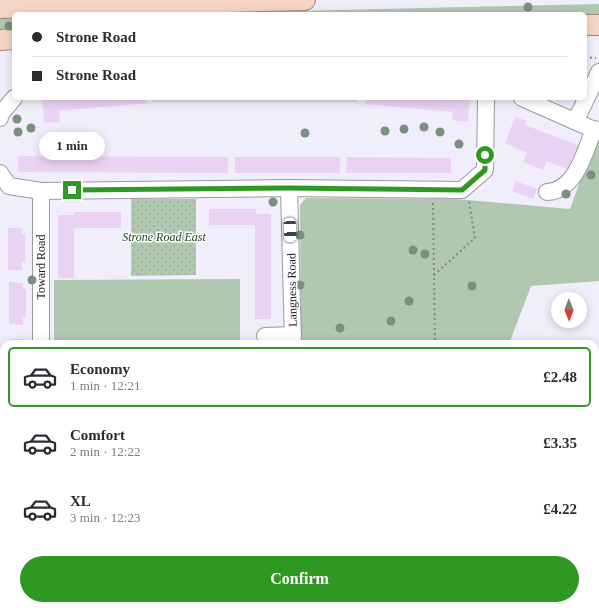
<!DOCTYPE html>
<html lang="en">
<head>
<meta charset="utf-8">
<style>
  :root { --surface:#fff; --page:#f7f7f7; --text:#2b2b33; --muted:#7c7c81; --line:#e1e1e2; --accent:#2f9822 }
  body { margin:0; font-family:Georgia,serif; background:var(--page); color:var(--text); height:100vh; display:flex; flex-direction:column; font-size:15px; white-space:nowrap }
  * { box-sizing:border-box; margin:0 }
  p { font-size:13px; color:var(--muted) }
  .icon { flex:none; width:22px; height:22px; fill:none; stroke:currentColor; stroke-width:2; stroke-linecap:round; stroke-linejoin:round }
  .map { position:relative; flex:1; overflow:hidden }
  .details { position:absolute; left:0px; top:340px; width:599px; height:270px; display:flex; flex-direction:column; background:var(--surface); border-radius:12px 12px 0 0; box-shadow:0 2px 10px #0003 }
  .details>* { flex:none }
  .top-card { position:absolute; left:12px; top:12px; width:575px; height:88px; border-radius:6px; box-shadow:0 2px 10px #0003; display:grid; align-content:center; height:88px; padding:0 20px; background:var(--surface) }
  .needle { width:26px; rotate:179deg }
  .controls { position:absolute; left:551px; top:292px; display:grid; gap:8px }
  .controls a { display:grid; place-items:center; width:36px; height:36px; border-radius:50%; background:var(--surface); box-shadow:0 2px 10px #0003; font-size:20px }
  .end { position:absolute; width:18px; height:18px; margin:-9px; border:5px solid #2f9822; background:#fff; box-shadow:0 0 0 2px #fff }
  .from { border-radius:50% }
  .bubble { position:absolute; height:28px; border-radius:14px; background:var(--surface); box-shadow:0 2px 10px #0003; font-size:13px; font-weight:700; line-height:28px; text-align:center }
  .car { position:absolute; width:12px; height:24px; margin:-12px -6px; border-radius:5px; box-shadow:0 0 3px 1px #0007; background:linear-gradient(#fff 24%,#345 0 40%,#fff 0 76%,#345 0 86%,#fff 0) }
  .top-card b { display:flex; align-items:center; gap:14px; height:38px; font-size:15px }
  .top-card b+b { border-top:1px solid var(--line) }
  .top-card i { width:10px; height:10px; background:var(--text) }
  ul { padding:7px 0 0; list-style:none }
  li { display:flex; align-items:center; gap:12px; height:60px; margin:0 8px 6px; padding:0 12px; border:2px solid transparent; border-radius:6px }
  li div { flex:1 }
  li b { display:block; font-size:15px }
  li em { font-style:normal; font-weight:700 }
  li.selected { border-color:var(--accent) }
  li>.icon { width:36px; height:36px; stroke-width:1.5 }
  .button { display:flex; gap:8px; margin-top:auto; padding:8px 20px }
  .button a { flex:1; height:46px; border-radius:24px; background:var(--accent); color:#fff; font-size:16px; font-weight:700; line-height:46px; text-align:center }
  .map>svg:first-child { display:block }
  .grass { fill:#b0c7b0 }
  .park { fill:url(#park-dots) }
  .building { fill:#e9d2f3 }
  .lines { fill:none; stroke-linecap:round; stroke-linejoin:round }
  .minor-casing { stroke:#9b97a4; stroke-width:18 }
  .major-casing { stroke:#a48372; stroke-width:22 }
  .path { stroke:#888690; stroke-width:2; stroke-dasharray:2 3; stroke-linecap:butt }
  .minor { stroke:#fff; stroke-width:16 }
  .major { stroke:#f5d6c5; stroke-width:20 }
  .tree { fill:#7a8f80 }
  .route { stroke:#2f9822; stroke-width:5 }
  .labels { text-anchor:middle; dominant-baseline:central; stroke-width:3; stroke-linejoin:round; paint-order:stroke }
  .park-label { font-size:12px; font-style:italic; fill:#19421b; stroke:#fff }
  .street-label { font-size:12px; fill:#1c1a1f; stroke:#fff }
</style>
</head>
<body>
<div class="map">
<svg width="599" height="610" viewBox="0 0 599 610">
  <defs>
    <pattern id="park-dots" width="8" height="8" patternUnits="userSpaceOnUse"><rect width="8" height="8" fill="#b0c7b0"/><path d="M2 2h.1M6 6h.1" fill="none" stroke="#97aa97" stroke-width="1.8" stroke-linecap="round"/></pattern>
  </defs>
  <rect width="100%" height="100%" fill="#f1eefc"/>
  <g class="grass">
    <path d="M599,4V18H585V14H170Z"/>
    <path d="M14,18V34H0V19Z"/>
    <path d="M596,137L599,139V281L531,286L509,344H301L300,205L306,198L456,199L570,209Z"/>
    <path d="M240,279V344H54V280Z"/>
    <path d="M277,606H588V610H269Z"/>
  </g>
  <path class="park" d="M131,199H196V275L131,276Z"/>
  <g class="building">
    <path d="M56,98H146L147,103L59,111L60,122L44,123L42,101Z"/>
    <rect x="153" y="98" width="205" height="4"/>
    <path d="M366,98H456L470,101L468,122L452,120L453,112L365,104Z"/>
    <path d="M515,117L527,121L525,125L582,147L572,171L547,161L543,170L523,162L527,153L505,143Z"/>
    <path d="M18,156L228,157V173L18,172Z"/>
    <rect x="235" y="157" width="105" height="16"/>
    <path d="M347,157L451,158V173H346Z"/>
    <path d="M516,181L537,189L533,199L512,191Z"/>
    <path d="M209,209H256V214H271V319H255V225H209Z"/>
    <path d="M74,212H121V228H74V278H58V215H74Z"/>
    <path d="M8,228H22V234H25V262H22V270H8Z"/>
    <path d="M9,282L23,283V289H26V317H23V325L9,324Z"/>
    <path d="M11,339H24V344H10Z"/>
    <path d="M595,374L599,376V421L595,419Z"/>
    <rect x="0" y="501" width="4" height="37"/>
  </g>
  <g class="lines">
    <g class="minor-casing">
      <g id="minor">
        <path d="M522,98L599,132"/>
        <path d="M0,118V115L14,98"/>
        <path d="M576,120L599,72"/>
        <path d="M0,173L9,186L41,191L289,188L462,190L485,170L486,98"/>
        <path d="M289,188L293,344"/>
        <path d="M547,192C576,191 585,151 594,129"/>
        <path d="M265,336L293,335"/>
        <path d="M41,344V191"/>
        <path d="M0,452H4"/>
        <path d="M595,515H599"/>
        <path d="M103,606L109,610"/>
        <path d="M204,606L206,610"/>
        <path d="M246,610L254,606"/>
      </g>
    </g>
    <g class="major-casing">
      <g id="major">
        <path d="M0,8L305,0"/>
        <path d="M585,25H599"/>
        <path d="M0,40L14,39"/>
      </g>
    </g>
    <g class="path">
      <path d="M585,57L596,58"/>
      <path d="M433,203L435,344"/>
      <path d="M434,275L475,238L469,201"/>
      <path d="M135,606L151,610"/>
    </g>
    <use href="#minor" class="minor"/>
    <use href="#major" class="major"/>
  </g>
  <g class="tree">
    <circle cx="528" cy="7" r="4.5"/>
    <circle cx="9" cy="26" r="4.5"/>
    <circle cx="17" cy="119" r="4.5"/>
    <circle cx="424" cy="127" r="4.5"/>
    <circle cx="31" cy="128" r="4.5"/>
    <circle cx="404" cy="129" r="4.5"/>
    <circle cx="385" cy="131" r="4.5"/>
    <circle cx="18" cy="132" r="4.5"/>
    <circle cx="440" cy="132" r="4.5"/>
    <circle cx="305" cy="133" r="4.5"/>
    <circle cx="459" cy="144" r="4.5"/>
    <circle cx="591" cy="175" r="4.5"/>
    <circle cx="566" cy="194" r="4.5"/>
    <circle cx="273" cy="202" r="4.5"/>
    <circle cx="300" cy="235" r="4.5"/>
    <circle cx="413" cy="250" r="4.5"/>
    <circle cx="425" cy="254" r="4.5"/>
    <circle cx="32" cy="280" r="4.5"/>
    <circle cx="300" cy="285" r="4.5"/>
    <circle cx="472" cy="286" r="4.5"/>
    <circle cx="409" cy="301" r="4.5"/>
    <circle cx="391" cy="321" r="4.5"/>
    <circle cx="340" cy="328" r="4.5"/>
  </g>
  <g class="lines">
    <path class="route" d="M72,190L289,188L462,190L485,170V155"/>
  </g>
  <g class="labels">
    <g class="park-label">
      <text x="164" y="237">Strone Road East</text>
    </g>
    <g class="street-label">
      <text transform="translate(41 267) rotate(-90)">Toward Road</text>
      <text transform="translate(292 290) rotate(-91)">Langness Road</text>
    </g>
  </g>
</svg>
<div class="controls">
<a><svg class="needle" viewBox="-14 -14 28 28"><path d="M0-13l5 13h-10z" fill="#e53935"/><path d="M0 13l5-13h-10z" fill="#7c7c81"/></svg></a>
</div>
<i class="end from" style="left:485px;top:155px"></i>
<i class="end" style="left:72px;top:190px"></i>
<div class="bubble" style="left:39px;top:132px;width:66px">1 min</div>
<i class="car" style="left:290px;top:230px;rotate:178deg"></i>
<div class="top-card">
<b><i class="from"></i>Strone Road</b>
<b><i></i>Strone Road</b>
</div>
<section class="details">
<ul>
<li class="selected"><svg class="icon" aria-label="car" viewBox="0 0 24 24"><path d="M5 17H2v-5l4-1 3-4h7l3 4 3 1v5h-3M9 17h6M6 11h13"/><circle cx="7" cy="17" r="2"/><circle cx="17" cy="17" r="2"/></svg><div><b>Economy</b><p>1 min · 12:21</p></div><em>£2.48</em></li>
<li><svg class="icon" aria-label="car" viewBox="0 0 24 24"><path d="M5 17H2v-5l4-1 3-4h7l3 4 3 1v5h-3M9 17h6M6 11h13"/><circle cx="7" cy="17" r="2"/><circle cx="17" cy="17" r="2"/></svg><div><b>Comfort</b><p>2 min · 12:22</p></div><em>£3.35</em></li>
<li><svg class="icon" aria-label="car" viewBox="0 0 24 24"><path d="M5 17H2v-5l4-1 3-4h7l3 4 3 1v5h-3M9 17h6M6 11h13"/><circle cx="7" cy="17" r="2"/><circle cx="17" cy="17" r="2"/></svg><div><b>XL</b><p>3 min · 12:23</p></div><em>£4.22</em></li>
</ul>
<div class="button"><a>Confirm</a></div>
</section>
</div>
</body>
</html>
